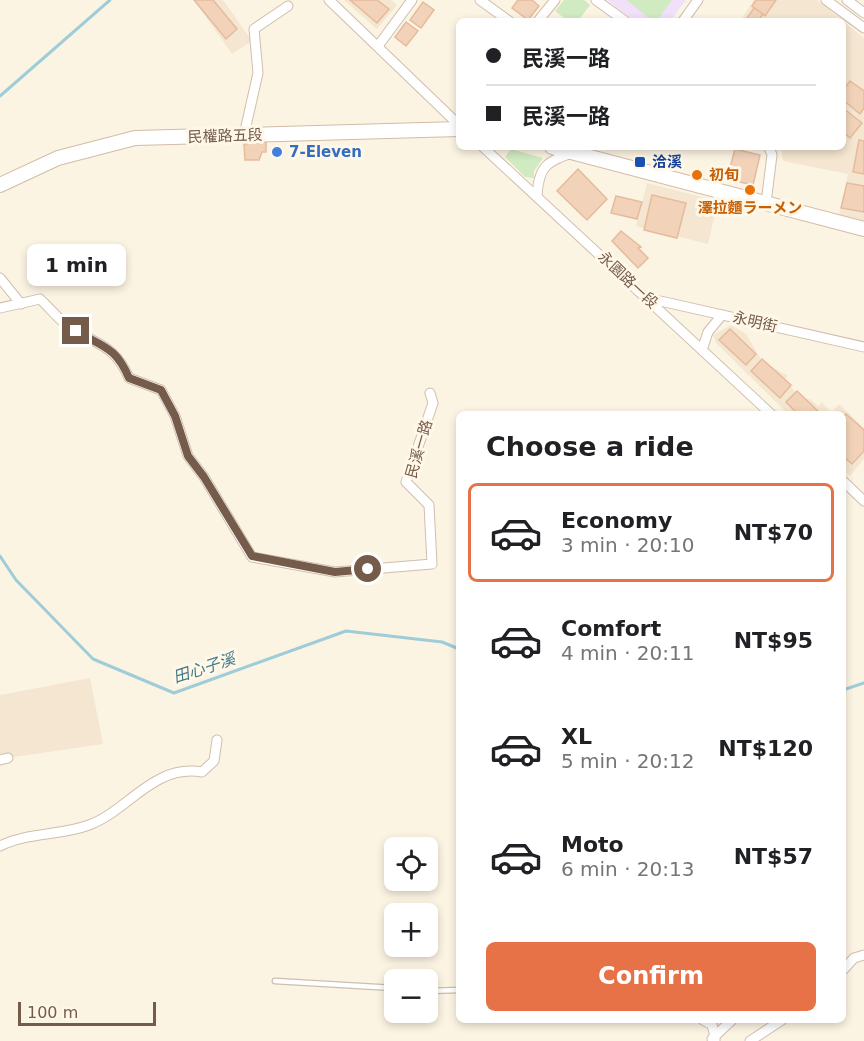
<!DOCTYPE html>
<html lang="en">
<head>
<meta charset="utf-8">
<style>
  :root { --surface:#fff; --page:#f6f6f6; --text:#202124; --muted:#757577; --line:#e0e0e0; --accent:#e87247 }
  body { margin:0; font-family:"DejaVu Sans","Noto Sans TC","Noto Sans JP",sans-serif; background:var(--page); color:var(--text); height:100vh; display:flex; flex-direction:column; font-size:22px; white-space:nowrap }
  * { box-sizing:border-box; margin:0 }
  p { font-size:20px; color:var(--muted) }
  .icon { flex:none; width:33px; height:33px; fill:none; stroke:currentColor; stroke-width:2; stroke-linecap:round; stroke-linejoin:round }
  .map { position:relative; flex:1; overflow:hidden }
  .side { position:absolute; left:456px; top:411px; width:390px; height:612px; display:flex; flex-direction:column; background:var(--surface); border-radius:9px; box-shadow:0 3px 9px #0003 }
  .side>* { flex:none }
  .banner { position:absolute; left:456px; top:18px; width:390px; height:132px; border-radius:9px; box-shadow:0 3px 9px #0003; display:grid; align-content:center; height:132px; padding:0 30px; background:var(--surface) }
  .fabs { position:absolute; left:384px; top:837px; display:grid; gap:12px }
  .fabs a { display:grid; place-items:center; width:54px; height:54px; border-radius:9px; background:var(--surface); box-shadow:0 3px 9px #0003; font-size:30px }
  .scale { position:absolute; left:18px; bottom:15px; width:138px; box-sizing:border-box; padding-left:6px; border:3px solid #755b49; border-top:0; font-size:16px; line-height:21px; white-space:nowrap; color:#755b49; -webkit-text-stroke:4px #fff8e9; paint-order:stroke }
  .end { position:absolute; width:27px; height:27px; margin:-14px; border:8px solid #755b49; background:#fff; box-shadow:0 0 0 3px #fff }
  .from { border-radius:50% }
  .bubble { position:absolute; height:42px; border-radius:9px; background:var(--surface); box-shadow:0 3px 9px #0003; font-size:20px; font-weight:800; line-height:42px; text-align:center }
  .banner b { display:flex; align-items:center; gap:21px; height:57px; font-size:22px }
  .banner b+b { border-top:2px solid var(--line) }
  .banner i { width:15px; height:15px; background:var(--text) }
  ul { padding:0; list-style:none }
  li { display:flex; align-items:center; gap:18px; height:99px; margin:0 12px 9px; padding:0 18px; border:3px solid transparent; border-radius:9px }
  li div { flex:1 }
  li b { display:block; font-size:22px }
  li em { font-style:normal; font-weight:800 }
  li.active { border-color:var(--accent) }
  li>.icon { width:54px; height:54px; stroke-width:1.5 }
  h2 { padding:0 30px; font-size:27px; line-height:72px }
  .action { display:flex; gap:12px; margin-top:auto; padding:12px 30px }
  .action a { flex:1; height:69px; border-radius:9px; background:var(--accent); color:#fff; font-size:24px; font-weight:800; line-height:69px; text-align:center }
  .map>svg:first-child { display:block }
  .residential { fill:#f4e6d1 }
  .education { fill:#f1e0f9 }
  .green { fill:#d0eac1 }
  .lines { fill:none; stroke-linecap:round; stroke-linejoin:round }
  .stream { stroke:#9eccd8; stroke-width:3 }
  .building { fill:#f2d3ba; stroke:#e5bb9b; stroke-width:1.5 }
  .lane-casing { stroke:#d0bead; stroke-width:7 }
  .street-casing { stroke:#d0bead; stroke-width:11 }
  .secondary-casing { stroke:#d1bca7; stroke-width:16 }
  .lane { stroke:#fff; stroke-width:4.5 }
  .street { stroke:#fff; stroke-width:9 }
  .secondary { stroke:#fff; stroke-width:14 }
  .route { stroke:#755b49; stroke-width:8 }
  .shop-dot { fill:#3f7fe0; stroke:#fff8e9; stroke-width:2 }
  .transit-dot { fill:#1a4fb4; stroke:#fff8e9; stroke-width:2 }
  .food-dot { fill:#e8710a; stroke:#fff8e9; stroke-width:2 }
  .labels { text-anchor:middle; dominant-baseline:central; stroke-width:6; stroke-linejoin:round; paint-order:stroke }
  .street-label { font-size:15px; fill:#755b49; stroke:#fff8e9 }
  .shop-label { font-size:15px; font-weight:bold; fill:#366cbe; stroke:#fff8e9; text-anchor:start }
  .transit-label { font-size:15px; font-weight:bold; fill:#164399; stroke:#fff8e9; text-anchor:start }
  .food-label { font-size:15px; font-weight:bold; fill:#c56008; stroke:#fff8e9; text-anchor:start }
  .water-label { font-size:16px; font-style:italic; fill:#427a89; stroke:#fff8e9 }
</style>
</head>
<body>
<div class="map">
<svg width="864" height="1041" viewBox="0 0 864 1041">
  <rect width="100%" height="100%" fill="#fcf4e3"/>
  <g class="residential">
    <path d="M194,0H223L252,41L232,54Z"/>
    <path d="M344,0H391L397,5L377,29Z"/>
    <path d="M754,0H817L864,38V221L839,215L848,174L783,161L781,147H843V21H740Z"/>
    <path d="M647,183L718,201L708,244L636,226Z"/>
    <path d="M731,325L746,334L762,361L788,376L785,379L801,399H810L818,406L822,402L831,413L839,404L864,428V459L850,476L843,469V414H788L716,343L713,335Z"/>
    <path d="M90,678L103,744L0,759V695Z"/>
  </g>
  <path class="education" d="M607,0H686L670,21H635Z"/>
  <g class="green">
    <path d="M564,0H584L590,5L578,21H568L555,11Z"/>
    <path d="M627,0H672L657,20H651Z"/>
    <path d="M511,149L543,158L534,171V178L525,177L505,157Z"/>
  </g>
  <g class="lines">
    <g class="stream">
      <path d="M0,96L110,0"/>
      <path d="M0,556L16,580L93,659L174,693L346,631L442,642L459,649"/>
      <path d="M843,690L864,683"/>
    </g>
  </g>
  <g class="building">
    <path d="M194,0H213L237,29L226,39Z"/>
    <path d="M350,0H377L389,9L377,23Z"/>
    <path d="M518,0H532L539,6L528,20L512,8Z"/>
    <path d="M756,0H776L765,16L752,6Z"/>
    <path d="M423,2L434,10L421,28L410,20Z"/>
    <path d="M754,8L763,14L758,21H745Z"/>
    <path d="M406,22L418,31L406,46L395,37Z"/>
    <path d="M850,81L864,91V108L860,114L843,100V90Z"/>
    <path d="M843,108L862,123L850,138L843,132Z"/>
    <path d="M859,140L864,141V174L853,172Z"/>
    <path d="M266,142V152H262L259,160H245L244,144Z"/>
    <path d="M735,149L760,155L753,185L727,179Z"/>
    <path d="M578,169L607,199L587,220L557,191Z"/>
    <path d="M847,183L864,186V212L841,208Z"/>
    <path d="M652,195L686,203L677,238L644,230Z"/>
    <path d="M616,196L642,202L637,219L611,213Z"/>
    <path d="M621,231L641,247L638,248L648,258L638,268L612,241Z"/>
    <path d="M730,329L756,354L746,365L719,340Z"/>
    <path d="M762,359L791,385L780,398L751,371Z"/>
    <path d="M797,391L821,414H798L786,402Z"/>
    <path d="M846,414L864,430V451L852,464L843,456V417Z"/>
  </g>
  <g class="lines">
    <g class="lane-casing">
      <g id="lane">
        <path d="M275,981L394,988"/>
        <path d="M428,991L459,990"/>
      </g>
    </g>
    <g class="street-casing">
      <g id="street">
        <path d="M329,0L459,125"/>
        <path d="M480,0L509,21"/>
        <path d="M596,0L625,21"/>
        <path d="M826,0L864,28"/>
        <path d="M847,0L864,13"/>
        <path d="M538,21L555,0"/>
        <path d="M683,21L698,0"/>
        <path d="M378,46L412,0"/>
        <path d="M244,135L258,73L254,29L288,6"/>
        <path d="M483,147L771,414"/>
        <path d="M537,195C539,165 547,162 574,152"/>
        <path d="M766,203L772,155L769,147"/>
        <path d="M0,278L21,304"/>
        <path d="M647,298L864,347"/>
        <path d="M0,308L40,299C49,307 57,318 67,325C95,345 114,343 129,378L161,390L175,416L188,456L204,477L252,557L335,572L432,564L429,505L406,482L433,403L430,393"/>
        <path d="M702,350L708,332L722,315"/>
        <path d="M843,481L864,501"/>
        <path d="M0,760L8,758"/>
        <path d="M0,846C28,832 60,836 89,825C128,811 153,764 202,772L214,761L217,740"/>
        <path d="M843,970L854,958L864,955"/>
        <path d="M703,1020L712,1025L715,1036L712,1039"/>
        <path d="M715,1041V1036L732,1020"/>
        <path d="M750,1041L782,1020"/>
      </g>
    </g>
    <g class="secondary-casing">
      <g id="secondary">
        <path d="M552,147L864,229"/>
        <path d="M0,185L58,158L135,138L459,129"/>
      </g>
    </g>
    <use href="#lane" class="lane"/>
    <use href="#street" class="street"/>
    <use href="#secondary" class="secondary"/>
  </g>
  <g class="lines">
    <path class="route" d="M76,331C103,347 116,347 129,378L161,390L175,416L188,456L204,477L252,556L335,572L368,569"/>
  </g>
  <circle class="shop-dot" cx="277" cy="152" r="6"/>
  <rect class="transit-dot" x="634" y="156" width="12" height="12" rx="3"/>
  <g class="food-dot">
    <circle cx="697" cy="175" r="6"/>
    <circle cx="750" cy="190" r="6"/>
  </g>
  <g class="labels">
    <g class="street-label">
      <text transform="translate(225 136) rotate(-2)">民權路五段</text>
      <text transform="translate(628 280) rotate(43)">永園路一段</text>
      <text transform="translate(755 322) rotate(13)">永明街</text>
      <text transform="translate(419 449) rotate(-74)">民溪一路</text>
    </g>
    <g class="shop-label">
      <text x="289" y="152">7-Eleven</text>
    </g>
    <g class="transit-label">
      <text x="652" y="162">洽溪</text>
    </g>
    <g class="food-label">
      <text x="709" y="175">初旬</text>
      <text x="750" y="208" text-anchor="middle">澤拉麵ラーメン</text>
    </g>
    <g class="water-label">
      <text transform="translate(204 668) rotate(-18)">田心子溪</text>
    </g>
  </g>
</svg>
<div class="fabs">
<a><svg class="icon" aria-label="locate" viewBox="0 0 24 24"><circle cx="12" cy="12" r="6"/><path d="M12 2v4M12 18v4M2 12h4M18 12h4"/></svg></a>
<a>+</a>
<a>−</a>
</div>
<div class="scale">100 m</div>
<i class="end from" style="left:368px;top:569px"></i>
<i class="end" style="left:76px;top:331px"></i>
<div class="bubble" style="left:27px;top:244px;width:99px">1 min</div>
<div class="banner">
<b><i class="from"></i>民溪一路</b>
<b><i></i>民溪一路</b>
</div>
<section class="side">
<h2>Choose a ride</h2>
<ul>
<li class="active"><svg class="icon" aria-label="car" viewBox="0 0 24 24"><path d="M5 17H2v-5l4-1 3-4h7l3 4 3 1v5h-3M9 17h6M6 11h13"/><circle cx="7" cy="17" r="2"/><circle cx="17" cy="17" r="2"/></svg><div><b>Economy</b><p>3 min · 20:10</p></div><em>NT$70</em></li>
<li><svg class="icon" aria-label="car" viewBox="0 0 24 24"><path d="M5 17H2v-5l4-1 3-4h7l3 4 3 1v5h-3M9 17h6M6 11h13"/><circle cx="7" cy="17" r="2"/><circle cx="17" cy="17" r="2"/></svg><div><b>Comfort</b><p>4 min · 20:11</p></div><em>NT$95</em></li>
<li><svg class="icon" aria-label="car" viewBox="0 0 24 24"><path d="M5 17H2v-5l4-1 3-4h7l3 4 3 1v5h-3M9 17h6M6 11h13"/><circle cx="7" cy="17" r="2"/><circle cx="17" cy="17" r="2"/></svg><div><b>XL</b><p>5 min · 20:12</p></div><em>NT$120</em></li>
<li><svg class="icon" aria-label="car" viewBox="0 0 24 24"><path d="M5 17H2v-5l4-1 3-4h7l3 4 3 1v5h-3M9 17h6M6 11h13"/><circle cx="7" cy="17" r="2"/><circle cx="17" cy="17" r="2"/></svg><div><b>Moto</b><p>6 min · 20:13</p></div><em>NT$57</em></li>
</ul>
<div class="action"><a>Confirm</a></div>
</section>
</div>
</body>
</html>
